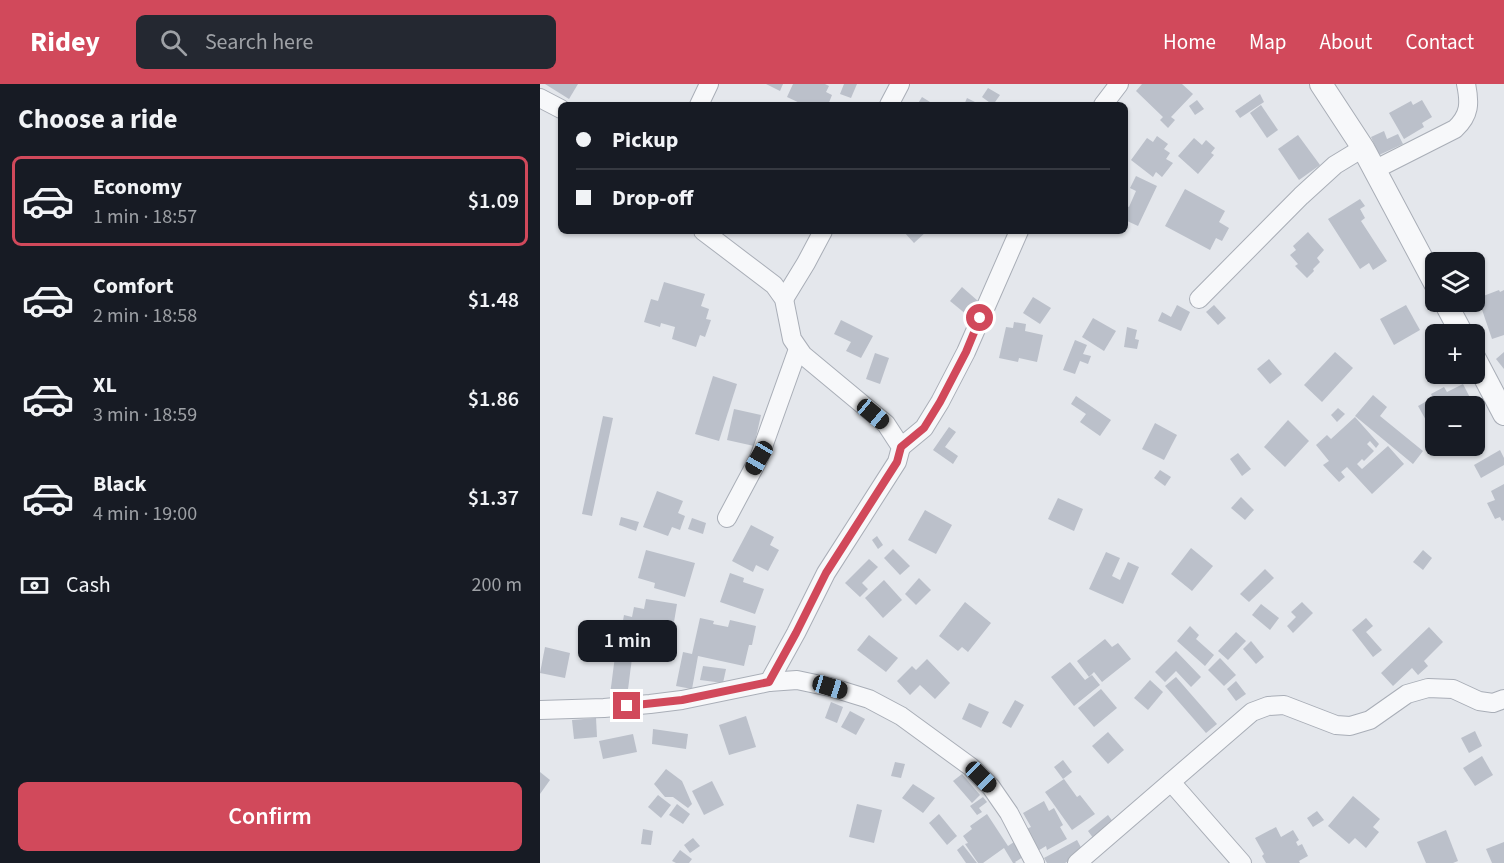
<!DOCTYPE html>
<html lang="en">
<head>
<meta charset="utf-8">
<style>
  :root { --surface:#171b24; --page:#242831; --text:#f1f3f6; --muted:#9ea1a6; --line:#363941; --accent:#d1495b }
  body { margin:0; font-family:"Source Sans 3",sans-serif; background:var(--page); color:var(--text); height:100vh; display:flex; flex-direction:column; font-size:22px; white-space:nowrap }
  * { box-sizing:border-box; margin:0 }
  p { font-size:20px; color:var(--muted) }
  .icon { flex:none; width:33px; height:33px; fill:none; stroke:currentColor; stroke-width:2; stroke-linecap:round; stroke-linejoin:round }
  .map { position:relative; flex:1; overflow:hidden }
  .details { display:flex; flex-direction:column; background:var(--surface); width:540px }
  .details>* { flex:none }
  .banner { position:absolute; left:18px; top:18px; width:570px; height:132px; border-radius:9px; box-shadow:0 2px 4px #0004; display:grid; align-content:center; height:132px; padding:0 18px; background:var(--surface) }
  .tools { position:absolute; left:885px; top:168px; display:grid; gap:12px }
  .tools a { display:grid; place-items:center; width:60px; height:60px; border-radius:9px; background:var(--surface); box-shadow:0 2px 4px #0004; font-size:30px }
  .end { position:absolute; width:27px; height:27px; margin:-14px; border:8px solid #d1495b; background:#fff; box-shadow:0 0 0 3px #fff }
  .from { border-radius:50% }
  .bubble { position:absolute; height:42px; border-radius:9px; background:var(--surface); box-shadow:0 2px 4px #0004; font-size:20px; font-weight:600; line-height:42px; text-align:center }
  .car { position:absolute; width:18px; height:36px; margin:-18px -9px; border-radius:8px; box-shadow:0 0 4px 2px #0007; background:linear-gradient(#222 24%,#8ab4d8 0 40%,#222 0 76%,#8ab4d8 0 86%,#222 0) }
  .banner b { display:flex; align-items:center; gap:21px; height:57px; font-size:22px }
  .banner b+b { border-top:2px solid var(--line) }
  .banner i { width:15px; height:15px; background:var(--text) }
  ul { padding:0; list-style:none }
  li { display:flex; align-items:center; gap:18px; height:90px; margin:0 12px 9px; padding:0 6px; border:3px solid transparent; border-radius:9px }
  li div { flex:1 }
  li b { display:block; font-size:22px }
  li em { font-style:normal; font-weight:600 }
  li.on { border-color:var(--accent) }
  li>.icon { width:54px; height:54px; stroke-width:1.5 }
  h2 { padding:0 18px; font-size:27px; line-height:72px }
  .pay { display:flex; align-items:center; gap:15px; height:66px; padding:0 18px; font-size:22px }
  .pay p { margin-inline-start:auto }
  .primary-button { display:flex; gap:12px; margin-top:auto; padding:12px 18px }
  .primary-button a { flex:1; height:69px; border-radius:9px; background:var(--accent); color:#fff; font-size:24px; font-weight:600; line-height:69px; text-align:center }
  header { display:flex; align-items:center; gap:36px; box-sizing:border-box; height:84px; padding:0 30px; background:var(--accent); color:#fff }
  header strong { font-size:28px }
  nav { display:flex; gap:33px; margin-inline-start:auto; font-size:21px }
  .search { width:420px; height:54px; background:var(--page); display:flex; align-items:center; gap:15px; box-sizing:border-box; padding:0 21px; border-radius:9px; color:var(--muted); font-size:22px }
  main { display:flex; flex:1; min-height:0 }
  .map>svg:first-child { display:block }
  .building { fill:#bbc0ca }
  .lines { fill:none; stroke-linecap:round; stroke-linejoin:round }
  .minor-casing { stroke:#a9aeb7; stroke-width:20 }
  .tertiary-casing { stroke:#a9aeb7; stroke-width:24 }
  .minor { stroke:#f7f8fa; stroke-width:18 }
  .tertiary { stroke:#f7f8fa; stroke-width:22 }
  .route { stroke:#d1495b; stroke-width:8 }
</style>
</head>
<body>
<header>
<strong>Ridey</strong>
<div class="search"><svg class="icon" aria-label="search" viewBox="0 0 24 24"><circle cx="10" cy="10" r="6"/><path d="M15 15l6 6"/></svg>Search here</div>
<nav><a>Home</a><a>Map</a><a>About</a><a>Contact</a></nav>
</header>
<main>
<section class="details">
<h2>Choose a ride</h2>
<ul>
<li class="on"><svg class="icon" aria-label="car" viewBox="0 0 24 24"><path d="M5 17H2v-5l4-1 3-4h7l3 4 3 1v5h-3M9 17h6M6 11h13"/><circle cx="7" cy="17" r="2"/><circle cx="17" cy="17" r="2"/></svg><div><b>Economy</b><p>1 min · 18:57</p></div><em>$1.09</em></li>
<li><svg class="icon" aria-label="car" viewBox="0 0 24 24"><path d="M5 17H2v-5l4-1 3-4h7l3 4 3 1v5h-3M9 17h6M6 11h13"/><circle cx="7" cy="17" r="2"/><circle cx="17" cy="17" r="2"/></svg><div><b>Comfort</b><p>2 min · 18:58</p></div><em>$1.48</em></li>
<li><svg class="icon" aria-label="car" viewBox="0 0 24 24"><path d="M5 17H2v-5l4-1 3-4h7l3 4 3 1v5h-3M9 17h6M6 11h13"/><circle cx="7" cy="17" r="2"/><circle cx="17" cy="17" r="2"/></svg><div><b>XL</b><p>3 min · 18:59</p></div><em>$1.86</em></li>
<li><svg class="icon" aria-label="car" viewBox="0 0 24 24"><path d="M5 17H2v-5l4-1 3-4h7l3 4 3 1v5h-3M9 17h6M6 11h13"/><circle cx="7" cy="17" r="2"/><circle cx="17" cy="17" r="2"/></svg><div><b>Black</b><p>4 min · 19:00</p></div><em>$1.37</em></li>
</ul>
<div class="pay"><svg class="icon" aria-label="cash" viewBox="0 0 24 24"><path d="M3 7h18v10H3z"/><circle cx="12" cy="12" r="2"/></svg>Cash<p>200 m</p></div>
<div class="primary-button"><a>Confirm</a></div>
</section>
<div class="map">
<svg width="964" height="779" viewBox="0 0 964 779">
  <rect width="100%" height="100%" fill="#e4e7ec"/>
  <g class="building">
    <path d="M5,0H38L29,15Z"/>
    <path d="M226,0H243L240,7Z"/>
    <path d="M253,0H285L289,2L286,8L292,11L288,21H264L247,13Z"/>
    <path d="M304,0H317L311,14L300,10Z"/>
    <path d="M602,0H642L653,10L631,33L635,36L628,44L620,36L623,33L596,7Z"/>
    <path d="M448,4L460,11L453,21L442,13Z"/>
    <path d="M720,10L724,18L700,34L695,27Z"/>
    <path d="M382,13L395,21H377Z"/>
    <path d="M427,14L441,21H424Z"/>
    <path d="M657,16L664,25L655,31L649,22Z"/>
    <path d="M882,16L892,33L882,39L884,43L864,55L849,29L871,17L873,21Z"/>
    <path d="M721,21L738,46L727,54L710,29Z"/>
    <path d="M844,47L847,55L858,50L863,60L839,71L831,53Z"/>
    <path d="M758,51L780,81L759,96L738,65Z"/>
    <path d="M617,52L628,60L624,65L630,69L626,75L633,79L622,93L616,88L613,93L591,76L607,54L613,58Z"/>
    <path d="M654,54L662,61L666,56L675,64L671,69L674,71L658,90L638,72Z"/>
    <path d="M596,92L617,102L598,142L585,136V121L589,123L596,107L590,104Z"/>
    <path d="M645,105L685,127L679,138L689,144L682,157L676,154L670,166L625,142Z"/>
    <path d="M820,115L825,122L820,125L825,134L821,137L847,177L833,186L829,179L820,185L788,135Z"/>
    <path d="M363,147H387L374,159Z"/>
    <path d="M768,148L784,166L777,174L780,178L773,185L774,187L767,194L755,182L758,180L750,171L756,166L753,162Z"/>
    <path d="M124,198L165,210L161,222L169,225L166,235L171,236L165,253L160,251L156,263L132,255L135,243L121,239L120,243L104,238L111,215L118,217Z"/>
    <path d="M422,203L438,217L427,231L410,217Z"/>
    <path d="M959,206L960,208L964,206V251L952,255L938,214Z"/>
    <path d="M493,213L511,224L500,240L483,229Z"/>
    <path d="M637,221L650,228L641,247L618,237L622,228L631,233Z"/>
    <path d="M674,221L686,234L678,241L666,228Z"/>
    <path d="M866,221L880,246L854,261L840,235Z"/>
    <path d="M553,234L576,247L564,267L542,253Z"/>
    <path d="M301,236L333,252L321,274L306,267L311,258L294,250Z"/>
    <path d="M474,238L486,240L485,247L503,251L497,278L479,274L478,278L459,274L466,243L473,244Z"/>
    <path d="M587,243L597,246L595,255L599,256L597,265L584,263Z"/>
    <path d="M535,256L547,261L543,270L551,272L548,280L540,277L535,290L523,286Z"/>
    <path d="M795,268L813,284L782,318L764,301Z"/>
    <path d="M964,268V285L956,275Z"/>
    <path d="M335,269L349,274L340,300L326,295Z"/>
    <path d="M729,275L742,290L730,300L717,285Z"/>
    <path d="M173,292L197,300L179,357L155,350Z"/>
    <path d="M923,300L943,339L934,343V322H897L891,310L904,303L907,308Z"/>
    <path d="M833,311L847,323L840,332L883,367L873,380L815,332Z"/>
    <path d="M536,312L571,336L560,352L540,338L546,330L531,320Z"/>
    <path d="M887,317L896,332V354L878,322Z"/>
    <path d="M798,324L805,330L797,338L791,331Z"/>
    <path d="M194,325L221,331L214,362L187,356Z"/>
    <path d="M63,332L73,334L52,432L42,430Z"/>
    <path d="M815,333L839,360L836,364L830,357L827,360L834,367L824,377L822,375L817,380L822,385L848,362L864,380L832,410L807,383L801,388L805,393L799,398L783,381L789,377L776,361L787,351L791,355Z"/>
    <path d="M748,336L769,357L745,383L724,363Z"/>
    <path d="M615,339L637,351L624,376L602,365Z"/>
    <path d="M409,343L416,348L405,363L418,372L413,380L393,366Z"/>
    <path d="M960,366L964,374V381L941,394L934,381Z"/>
    <path d="M698,369L711,385L702,392L690,375Z"/>
    <path d="M620,386L631,393L625,402L614,394Z"/>
    <path d="M964,400V436L962,437L960,433L955,435L947,419L955,416L951,407Z"/>
    <path d="M117,407L143,417L138,429L145,432L140,446L132,443L128,452L103,443Z"/>
    <path d="M701,413L714,426L705,436L691,424Z"/>
    <path d="M518,414L543,425L534,447L508,435Z"/>
    <path d="M385,426L412,441L396,470L368,456Z"/>
    <path d="M81,433L99,438L96,447L79,441Z"/>
    <path d="M152,434L166,439L163,450L148,445Z"/>
    <path d="M211,441L234,453L230,461L239,466L228,487L216,481L213,488L192,477Z"/>
    <path d="M337,452L343,461L338,465L332,456Z"/>
    <path d="M651,464L673,482L652,507L631,490Z"/>
    <path d="M353,465L370,482L360,491L344,474Z"/>
    <path d="M106,466L155,479L145,513L114,504L115,499L98,494Z"/>
    <path d="M883,466L892,474L883,486L873,478Z"/>
    <path d="M566,468L580,474L572,492L580,496L588,478L599,483L583,520L549,505Z"/>
    <path d="M329,475L338,483L322,499L328,505L320,513L305,499Z"/>
    <path d="M725,485L734,494L709,518L700,510Z"/>
    <path d="M190,489L204,494L203,498L224,505L215,530L180,518Z"/>
    <path d="M379,494L391,506L376,521L365,510Z"/>
    <path d="M344,496L362,516L343,534L325,514Z"/>
    <path d="M106,515L137,520L130,562L90,555L92,544L82,542L84,531L92,533L94,523L104,525Z"/>
    <path d="M425,518L451,539L428,568L422,563L418,567L399,552Z"/>
    <path d="M762,518L773,529L753,549L747,542L756,533L751,528Z"/>
    <path d="M721,520L739,534L730,546L712,531Z"/>
    <path d="M160,534L174,537L173,540L188,543L190,536L216,542L212,561H209L204,582L158,572L152,605L136,602L143,568L152,570Z"/>
    <path d="M826,534L833,542L826,548L842,566L833,573L812,546Z"/>
    <path d="M650,542L659,551L656,555L674,571L665,582L637,557Z"/>
    <path d="M889,543L903,558L884,577L888,582L878,591L872,584L853,602L841,589Z"/>
    <path d="M696,548L706,557L688,576L678,567Z"/>
    <path d="M329,551L358,574L346,588L317,566Z"/>
    <path d="M565,555L572,563L578,559L591,575L562,598L554,588L549,593L537,577Z"/>
    <path d="M711,557L724,573L716,580L703,565Z"/>
    <path d="M5,563L30,569L25,594L0,589Z"/>
    <path d="M636,567L661,593L651,603L636,587L625,598L615,588Z"/>
    <path d="M75,572L92,574L87,613L70,611Z"/>
    <path d="M680,574L696,591L684,602L668,586Z"/>
    <path d="M387,575L410,599L395,615L380,601L370,611L357,597L372,582L376,586Z"/>
    <path d="M530,578L545,596L552,591L560,601L534,622L511,593Z"/>
    <path d="M163,582L186,585L183,599L160,596Z"/>
    <path d="M636,593L677,640L666,649L625,602Z"/>
    <path d="M610,596L623,608L608,626L594,614Z"/>
    <path d="M696,597L706,610L696,617L687,605Z"/>
    <path d="M561,605L577,624L554,643L538,624Z"/>
    <path d="M475,616L484,621L471,644L462,639Z"/>
    <path d="M291,618L303,623L297,639L285,634Z"/>
    <path d="M429,619L449,628L441,644L422,635Z"/>
    <path d="M310,627L325,635L316,651L301,643Z"/>
    <path d="M206,632L216,663L189,671L179,641Z"/>
    <path d="M56,634L57,653L34,655L32,636Z"/>
    <path d="M113,645L148,650L146,665L112,660Z"/>
    <path d="M935,647L942,662L929,669L921,654Z"/>
    <path d="M568,648L584,666L568,680L552,662Z"/>
    <path d="M93,650L97,668L63,675L59,657Z"/>
    <path d="M942,672L953,691L935,702L923,684Z"/>
    <path d="M523,676L532,688L523,695L514,683Z"/>
    <path d="M355,678L365,680L361,694L351,692Z"/>
    <path d="M126,685L142,697L152,720L148,724L133,713H125L114,700Z"/>
    <path d="M0,688L10,696L0,710Z"/>
    <path d="M422,690L440,711L432,719L413,697Z"/>
    <path d="M524,695L537,713L540,711L555,730L532,746L505,708Z"/>
    <path d="M172,697L184,721L164,731L152,707Z"/>
    <path d="M373,700L395,714L383,729L362,714Z"/>
    <path d="M118,711L131,721L121,734L108,723Z"/>
    <path d="M813,712L840,735L833,743L839,748L826,764L815,754L809,760L788,742Z"/>
    <path d="M443,713L447,718L439,724L442,728L437,731L430,722Z"/>
    <path d="M504,717L509,727L514,724L523,741L520,743L527,755L507,766L506,762L496,768L484,746L491,743L483,729Z"/>
    <path d="M137,720L150,730L143,740L129,731Z"/>
    <path d="M317,720L342,726L334,759L309,753Z"/>
    <path d="M777,727L784,736L773,743L767,734Z"/>
    <path d="M399,730L417,752L407,761L389,739Z"/>
    <path d="M447,730L468,762L474,758L483,773L475,778L476,779H473L464,764L443,779H438L425,760L428,759L423,752L432,745L430,742Z"/>
    <path d="M568,731L576,742L556,758L548,747Z"/>
    <path d="M736,743L741,753L753,746L759,756L756,758L758,762L762,760L768,772L759,777L760,779H726L722,772L724,770L715,754Z"/>
    <path d="M103,745L113,747L111,761L101,760Z"/>
    <path d="M906,746L918,777L913,779H886L877,758Z"/>
    <path d="M153,754L160,762L150,769L144,761Z"/>
    <path d="M537,756L544,769L525,779H507L504,774Z"/>
    <path d="M964,758V779H952L946,765Z"/>
    <path d="M423,761L437,779H426L417,766Z"/>
    <path d="M140,766L152,775L149,779H136L132,777Z"/>
  </g>
  <g class="lines">
    <g class="minor-casing">
      <g id="minor">
        <path d="M0,14L21,25"/>
        <path d="M159,21L169,0"/>
        <path d="M349,21L360,0"/>
        <path d="M563,21L579,0"/>
        <path d="M834,86L915,45C930,31 930,19 926,0"/>
        <path d="M163,147L234,201L244,215L252,255L263,271L346,340L361,363L357,378L286,489L256,549L229,598"/>
        <path d="M244,215L266,179L283,147"/>
        <path d="M659,215L761,112L795,81L823,64"/>
        <path d="M361,363L384,344L400,318L426,268L479,147"/>
        <path d="M187,434L219,374L258,265"/>
        <path d="M0,626L64,624L110,620L142,616L229,598L257,596L290,603L329,615L361,632L431,683L451,703L469,729L495,779"/>
        <path d="M631,698L702,779"/>
        <path d="M537,779L712,628L728,622L744,621L796,641L810,642L830,636L867,610L888,604L913,605L939,617L953,619L964,615"/>
      </g>
    </g>
    <g class="tertiary-casing">
      <g id="tertiary">
        <path d="M781,0L823,64L896,201"/>
        <path d="M905,218L922,250"/>
        <path d="M934,273L964,330"/>
      </g>
    </g>
    <use href="#minor" class="minor"/>
    <use href="#tertiary" class="tertiary"/>
  </g>
  <g class="lines">
    <path class="route" d="M87,622L142,616L229,598L256,549L286,489L357,378L361,363L384,344L400,318L426,268L440,234"/>
  </g>
</svg>
<div class="tools">
<a><svg class="icon" aria-label="layers" viewBox="0 0 24 24"><path d="M12 4l9 5-9 5-9-5zM3 14l9 5 9-5"/></svg></a>
<a>+</a>
<a>−</a>
</div>
<i class="end from" style="left:440px;top:234px"></i>
<i class="end" style="left:87px;top:622px"></i>
<div class="bubble" style="left:38px;top:536px;width:99px">1 min</div>
<i class="car" style="left:333px;top:330px;rotate:130deg"></i>
<i class="car" style="left:219px;top:374px;rotate:210deg"></i>
<i class="car" style="left:290px;top:603px;rotate:107deg"></i>
<i class="car" style="left:441px;top:693px;rotate:135deg"></i>
<div class="banner">
<b><i class="from"></i>Pickup</b>
<b><i></i>Drop-off</b>
</div>
</div>
</main>
</body>
</html>
